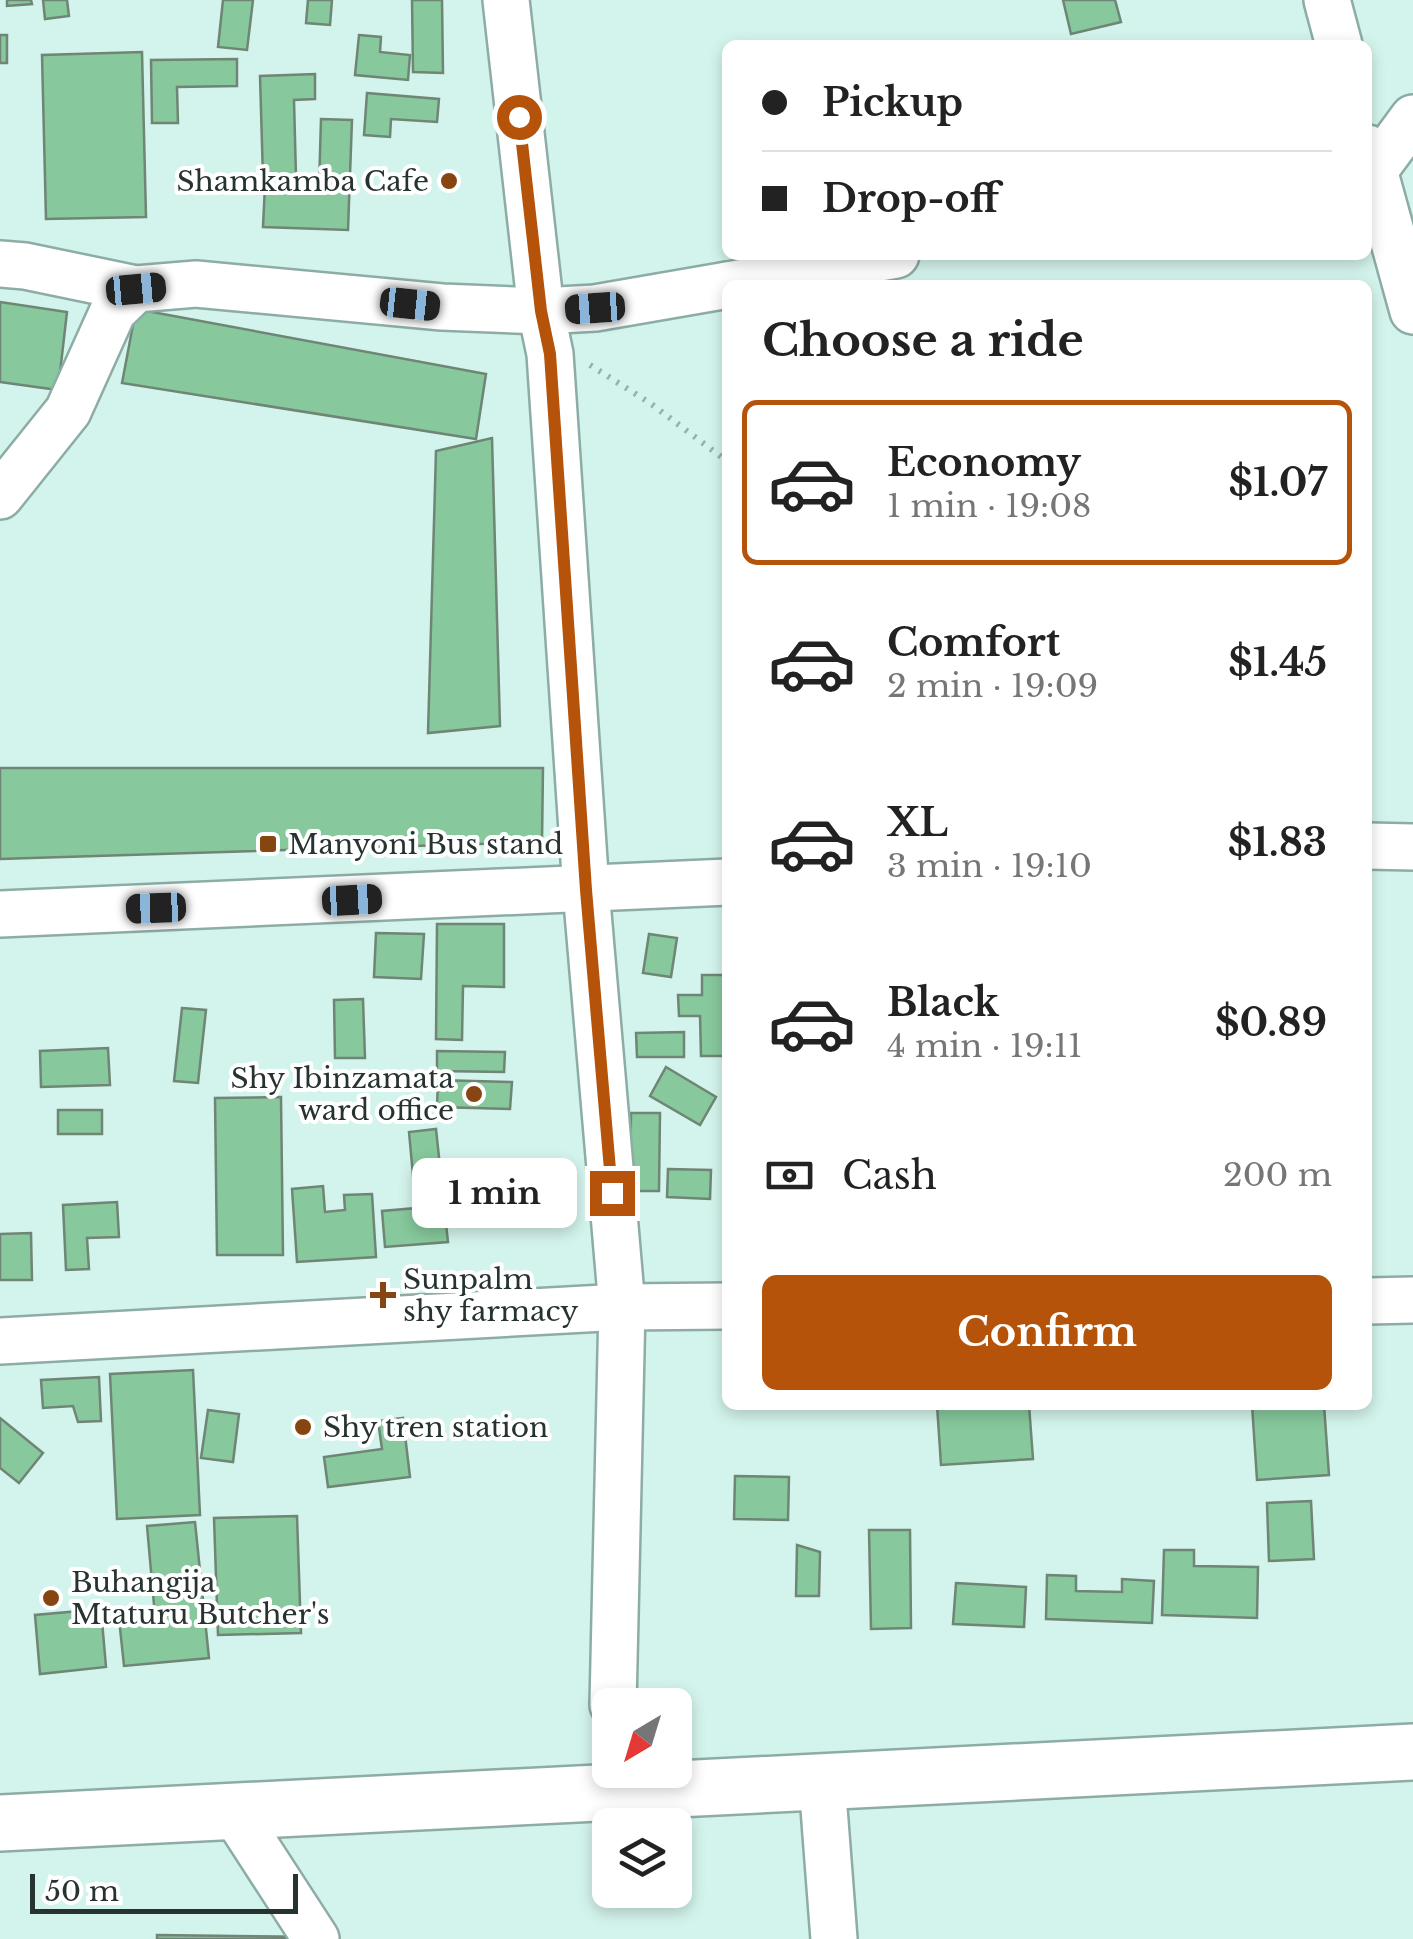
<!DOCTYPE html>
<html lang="en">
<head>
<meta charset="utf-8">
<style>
  :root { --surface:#fff; --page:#f2f2f2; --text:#222; --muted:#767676; --line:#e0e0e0; --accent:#b45309 }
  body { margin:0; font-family:"Libre Baskerville",serif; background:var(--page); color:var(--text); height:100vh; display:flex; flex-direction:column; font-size:38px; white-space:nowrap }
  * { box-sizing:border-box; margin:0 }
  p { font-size:32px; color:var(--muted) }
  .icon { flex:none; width:55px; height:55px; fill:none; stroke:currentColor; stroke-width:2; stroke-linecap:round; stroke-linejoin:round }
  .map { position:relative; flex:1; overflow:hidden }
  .details { position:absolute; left:722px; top:280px; width:650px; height:1130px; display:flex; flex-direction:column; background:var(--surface); border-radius:15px; box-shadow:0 5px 15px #0003 }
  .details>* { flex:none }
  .top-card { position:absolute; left:722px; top:40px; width:650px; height:220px; border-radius:15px; box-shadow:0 5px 15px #0003; display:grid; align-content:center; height:220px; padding:0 40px; background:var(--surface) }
  .needle { width:65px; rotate:218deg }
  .tools { position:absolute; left:592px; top:1688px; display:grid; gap:20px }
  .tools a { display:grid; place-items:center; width:100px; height:100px; border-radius:15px; background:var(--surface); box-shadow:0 5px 15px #0003; font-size:50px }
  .scale { position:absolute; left:30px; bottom:25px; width:268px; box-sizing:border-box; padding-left:10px; border:5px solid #263330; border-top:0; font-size:28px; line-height:35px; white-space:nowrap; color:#263330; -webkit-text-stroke:8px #fff; paint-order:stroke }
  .end { position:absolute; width:45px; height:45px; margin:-22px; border:12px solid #b45309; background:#fff; box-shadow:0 0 0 5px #fff }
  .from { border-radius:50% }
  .bubble { position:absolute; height:70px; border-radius:15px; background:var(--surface); box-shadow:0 5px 15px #0003; font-size:32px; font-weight:800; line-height:70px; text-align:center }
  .car { position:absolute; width:30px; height:60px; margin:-30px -15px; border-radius:12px; box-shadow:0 0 8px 2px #0007; background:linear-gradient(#222 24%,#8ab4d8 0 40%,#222 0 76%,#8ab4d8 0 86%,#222 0) }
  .top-card b { display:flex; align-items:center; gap:35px; height:95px; font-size:38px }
  .top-card b+b { border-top:2px solid var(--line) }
  .top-card i { width:25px; height:25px; background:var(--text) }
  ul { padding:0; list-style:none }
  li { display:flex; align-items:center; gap:30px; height:165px; margin:0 20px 15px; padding:0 20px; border:5px solid transparent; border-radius:15px }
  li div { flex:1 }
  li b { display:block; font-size:38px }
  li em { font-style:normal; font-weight:800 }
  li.active { border-color:var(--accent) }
  li>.icon { width:90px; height:90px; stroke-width:1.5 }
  h2 { padding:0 40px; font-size:45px; line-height:120px }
  .pay { display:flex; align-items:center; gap:25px; height:110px; padding:0 40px; font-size:38px }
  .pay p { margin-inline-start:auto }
  .button { display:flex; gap:20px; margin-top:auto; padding:20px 40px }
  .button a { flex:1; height:115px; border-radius:15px; background:var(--accent); color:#fff; font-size:40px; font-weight:800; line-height:115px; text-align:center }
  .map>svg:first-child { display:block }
  .building { fill:#87c89c; stroke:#6f8575; stroke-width:2.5 }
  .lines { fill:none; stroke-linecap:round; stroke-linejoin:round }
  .minor-casing { stroke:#8daca5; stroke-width:50 }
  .highway-casing { stroke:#8daca5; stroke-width:60 }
  .path { stroke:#96b0aa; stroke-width:6; stroke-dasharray:2.5 8; stroke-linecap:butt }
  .minor { stroke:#fff; stroke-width:45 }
  .highway { stroke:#fff; stroke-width:55 }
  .route { stroke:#b45309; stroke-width:12 }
  .poi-dot { fill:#874511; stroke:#fff; stroke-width:4 }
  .labels { text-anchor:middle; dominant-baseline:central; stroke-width:8; stroke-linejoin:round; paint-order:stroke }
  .poi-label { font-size:28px; fill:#263330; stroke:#fff; text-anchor:start }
</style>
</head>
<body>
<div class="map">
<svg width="1413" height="1939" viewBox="0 0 1413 1939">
  <rect width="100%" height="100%" fill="#d3f4ec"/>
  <g class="building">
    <path d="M7,0H31L32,4L7,6Z"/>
    <path d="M43,0H67L69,16L45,19Z"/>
    <path d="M223,0H253L247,50L218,47Z"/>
    <path d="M308,0H332L330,25L306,23Z"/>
    <path d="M412,0H442L443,73L413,72Z"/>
    <path d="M1063,0H1115L1121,22L1071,34Z"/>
    <rect x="0" y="35" width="7" height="28"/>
    <path d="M359,35L381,37L380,52L410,55L408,80L355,75Z"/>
    <path d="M142,52L146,217L46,219L42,55Z"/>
    <path d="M237,59V86L177,87L178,123H152L151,60Z"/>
    <path d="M315,74V99L294,100L296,177L263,178L260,76Z"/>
    <path d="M367,93L439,99L437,122L391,119L390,137L364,135Z"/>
    <path d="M321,119L352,120L348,230L263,227L265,185L319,187Z"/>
    <path d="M0,302L67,312L58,390L0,382Z"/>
    <path d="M136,309L486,374L476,439L122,383Z"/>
    <path d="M492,438L500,726L428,733L436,451Z"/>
    <path d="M0,768H543L542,842L0,859Z"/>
    <path d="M437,924H504V987L463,986L462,1040L436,1039Z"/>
    <path d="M376,933L424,934L421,979L374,977Z"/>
    <path d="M649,934L677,938L671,977L643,973Z"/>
    <path d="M702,975H728V1056H701L700,1016H679L678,995H702Z"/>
    <path d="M363,999L365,1058H335L334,1000Z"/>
    <path d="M182,1008L206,1010L198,1083L174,1081Z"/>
    <path d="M684,1032V1057H637L636,1033Z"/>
    <path d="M108,1048L110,1085L41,1087L40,1051Z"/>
    <path d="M437,1051L505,1052L504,1072L437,1071Z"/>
    <path d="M666,1067L716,1097L700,1125L650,1096Z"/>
    <path d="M438,1080L512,1082L510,1109L437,1107Z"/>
    <path d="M281,1097L283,1255H217L215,1098Z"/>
    <rect x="58" y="1110" width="44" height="24"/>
    <path d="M631,1113H660L659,1191H630Z"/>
    <path d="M436,1129L448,1242L385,1247L382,1211L416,1208L409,1132Z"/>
    <path d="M668,1169L711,1170L710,1199L667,1197Z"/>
    <path d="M323,1186L325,1212L345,1210L344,1195L372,1194L376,1257L297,1262L292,1189Z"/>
    <path d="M117,1202L119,1237L87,1238L89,1269L66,1270L63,1205Z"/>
    <path d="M31,1233L32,1280H0V1234Z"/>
    <path d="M193,1370L200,1515L117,1519L110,1374Z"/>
    <path d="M99,1377L101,1421L78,1422L73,1406L43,1408L41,1380Z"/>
    <path d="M937,1405H1029L1033,1459L941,1465Z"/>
    <path d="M1252,1405H1324L1329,1475L1257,1480Z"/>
    <path d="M208,1410L239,1414L233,1462L201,1458Z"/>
    <path d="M0,1418L43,1453L19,1483L0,1468Z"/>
    <path d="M403,1418L410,1477L328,1487L324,1457L382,1449L378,1421Z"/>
    <path d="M735,1476L789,1477L788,1520L734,1519Z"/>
    <path d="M1311,1501L1314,1559L1269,1561L1267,1503Z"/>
    <path d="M297,1516L301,1633L218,1635L214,1518Z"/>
    <path d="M195,1522L209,1658L124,1666L119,1619L155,1616L147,1526Z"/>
    <path d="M869,1530H910L911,1628L871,1629Z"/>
    <path d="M797,1545L820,1552L819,1596H796Z"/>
    <path d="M1164,1550H1194V1566L1258,1567L1257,1618L1162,1615Z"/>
    <path d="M1047,1575L1076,1576V1591L1122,1592V1579L1154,1581L1152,1623L1046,1619Z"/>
    <path d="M956,1583L1026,1587L1024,1627L953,1624Z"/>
    <path d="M101,1609L106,1667L40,1674L35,1615Z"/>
    <path d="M157,1935L326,1937V1939H157Z"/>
  </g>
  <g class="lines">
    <g class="minor-casing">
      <g id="minor">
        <path d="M506,0L541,311L550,354L586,890L622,1307L613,1705"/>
        <path d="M1327,0L1339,45"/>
        <path d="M1368,148L1413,311"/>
        <path d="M1368,174L1374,171L1413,118"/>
        <path d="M0,264L25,266L136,289"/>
        <path d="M728,285L896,255"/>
        <path d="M0,496L68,411L113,311L136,289L196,284L442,307L541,311L595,308L728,285"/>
        <path d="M1368,846L1413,847"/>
        <path d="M0,914L728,882"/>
        <path d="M1368,1301L1413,1300"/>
        <path d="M0,1341L622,1307L728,1306"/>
        <path d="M822,1782L834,1939"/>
        <path d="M233,1811L316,1939"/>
      </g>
    </g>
    <g class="highway-casing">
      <path id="highway" d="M0,1823L1413,1752"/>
    </g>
    <path class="path" d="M590,365L650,403L728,462"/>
    <use href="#minor" class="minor"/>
    <use href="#highway" class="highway"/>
  </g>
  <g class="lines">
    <path class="route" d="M519,117L541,311L550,354L586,890L612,1193"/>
  </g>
  <g class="poi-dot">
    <circle cx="449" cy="181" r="10"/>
    <rect x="258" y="834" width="20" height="20" rx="5"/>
    <circle cx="474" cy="1094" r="10"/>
    <path d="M378 1280h10v10h10v10h-10v10h-10v-10h-10v-10h10z"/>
    <circle cx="303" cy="1427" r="10"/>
    <circle cx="51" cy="1598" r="10"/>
  </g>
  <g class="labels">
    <g class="poi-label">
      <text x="429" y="181" text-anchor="end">Shamkamba Cafe</text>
      <text x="288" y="844">Manyoni Bus stand</text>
      <text x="454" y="1078" text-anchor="end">Shy Ibinzamata<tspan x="454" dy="32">ward office</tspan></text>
      <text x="403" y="1279">Sunpalm<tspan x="403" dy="32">shy farmacy</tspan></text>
      <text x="323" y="1427">Shy tren station</text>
      <text x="71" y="1582">Buhangija<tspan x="71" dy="32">Mtaturu Butcher's</tspan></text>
    </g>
  </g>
</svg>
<div class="tools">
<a><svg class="needle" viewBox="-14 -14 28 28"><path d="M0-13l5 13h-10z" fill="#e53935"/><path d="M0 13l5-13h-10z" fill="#767676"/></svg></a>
<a><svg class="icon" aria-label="layers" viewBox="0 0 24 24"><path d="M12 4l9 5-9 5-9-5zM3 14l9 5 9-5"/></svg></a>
</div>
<div class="scale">50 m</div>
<i class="end from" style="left:519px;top:117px"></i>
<i class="end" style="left:612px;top:1193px"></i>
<div class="bubble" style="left:412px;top:1158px;width:165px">1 min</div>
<i class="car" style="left:136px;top:289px;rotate:85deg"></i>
<i class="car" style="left:410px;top:304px;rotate:96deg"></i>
<i class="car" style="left:595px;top:308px;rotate:266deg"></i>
<i class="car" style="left:352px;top:900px;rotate:87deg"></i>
<i class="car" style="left:156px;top:908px;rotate:268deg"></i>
<div class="top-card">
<b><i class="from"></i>Pickup</b>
<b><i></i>Drop-off</b>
</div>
<section class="details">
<h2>Choose a ride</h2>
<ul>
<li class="active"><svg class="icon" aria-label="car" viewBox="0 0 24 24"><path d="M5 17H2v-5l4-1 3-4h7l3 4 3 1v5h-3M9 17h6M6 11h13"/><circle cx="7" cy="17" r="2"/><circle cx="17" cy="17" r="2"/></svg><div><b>Economy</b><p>1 min · 19:08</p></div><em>$1.07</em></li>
<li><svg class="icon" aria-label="car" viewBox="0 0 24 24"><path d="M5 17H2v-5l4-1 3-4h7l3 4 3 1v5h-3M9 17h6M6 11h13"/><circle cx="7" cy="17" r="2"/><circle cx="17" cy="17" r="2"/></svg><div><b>Comfort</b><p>2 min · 19:09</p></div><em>$1.45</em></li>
<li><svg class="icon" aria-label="car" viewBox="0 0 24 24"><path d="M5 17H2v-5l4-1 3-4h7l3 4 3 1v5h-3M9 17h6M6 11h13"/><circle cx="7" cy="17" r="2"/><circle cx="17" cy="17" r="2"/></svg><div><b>XL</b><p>3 min · 19:10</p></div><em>$1.83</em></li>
<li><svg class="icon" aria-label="car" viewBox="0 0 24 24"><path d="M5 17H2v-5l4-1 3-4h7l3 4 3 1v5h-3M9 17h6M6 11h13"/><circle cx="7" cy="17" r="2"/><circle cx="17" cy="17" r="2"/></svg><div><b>Black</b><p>4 min · 19:11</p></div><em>$0.89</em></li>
</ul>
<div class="pay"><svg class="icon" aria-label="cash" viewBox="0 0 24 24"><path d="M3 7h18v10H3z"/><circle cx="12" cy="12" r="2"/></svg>Cash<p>200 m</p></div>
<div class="button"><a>Confirm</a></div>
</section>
</div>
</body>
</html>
